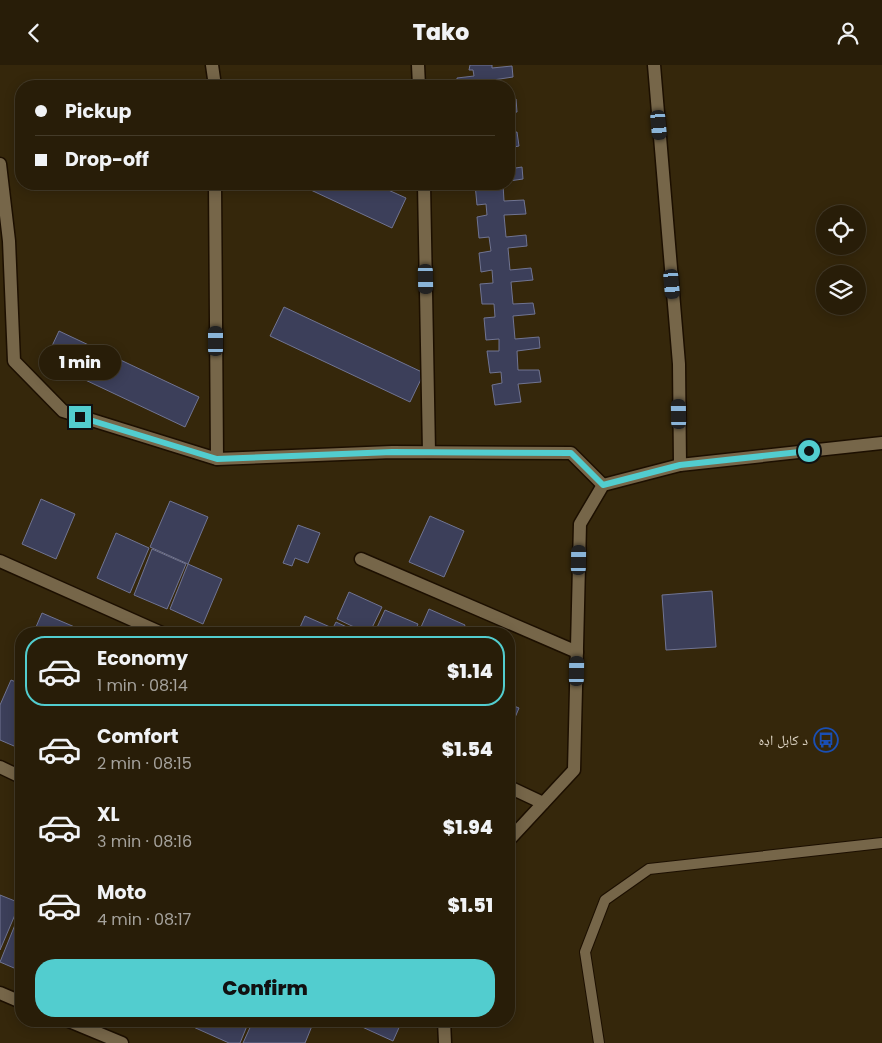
<!DOCTYPE html>
<html lang="en">
<head>
<meta charset="utf-8">
<style>
  :root { --surface:#281d08; --page:#302612; --text:#f1f3f6; --muted:#a5a29c; --line:#443b29; --accent:#52cdcf }
  body { margin:0; font-family:Poppins,"Noto Naskh Arabic",sans-serif; background:var(--page); color:var(--text); height:100vh; display:flex; flex-direction:column; font-size:19px; white-space:nowrap }
  * { box-sizing:border-box; margin:0 }
  p { font-size:16px; color:var(--muted) }
  .icon { flex:none; width:28px; height:28px; fill:none; stroke:currentColor; stroke-width:2; stroke-linecap:round; stroke-linejoin:round }
  .map { position:relative; flex:1; overflow:hidden }
  .sheet { position:absolute; left:15px; top:562px; width:500px; height:400px; display:flex; flex-direction:column; background:var(--surface); border-radius:20px; box-shadow:0 2px 12px #0003,0 0 0 1px var(--line) }
  .sheet>* { flex:none }
  .guide { position:absolute; left:15px; top:15px; width:500px; height:110px; border-radius:20px; box-shadow:0 2px 12px #0003,0 0 0 1px var(--line); display:grid; align-content:center; height:110px; padding:0 20px; background:var(--surface) }
  .buttons { position:absolute; left:816px; top:140px; display:grid; gap:10px }
  .buttons a { display:grid; place-items:center; width:50px; height:50px; border-radius:50%; background:var(--surface); box-shadow:0 2px 12px #0003,0 0 0 1px var(--line); font-size:25px }
  .end { position:absolute; width:22px; height:22px; margin:-11px; border:6px solid #52cdcf; background:#111; box-shadow:0 0 0 2px #111 }
  .from { border-radius:50% }
  .bubble { position:absolute; height:35px; border-radius:18px; background:var(--surface); box-shadow:0 2px 12px #0003,0 0 0 1px var(--line); font-size:16px; font-weight:800; line-height:35px; text-align:center }
  .car { position:absolute; width:15px; height:30px; margin:-15px -8px; border-radius:6px; box-shadow:0 0 4px 1px #0007; background:linear-gradient(#222 24%,#8ab4d8 0 40%,#222 0 76%,#8ab4d8 0 86%,#222 0) }
  .guide b { display:flex; align-items:center; gap:18px; height:48px; font-size:19px }
  .guide b+b { border-top:1px solid var(--line) }
  .guide i { width:12px; height:12px; background:var(--text) }
  ul { padding:9px 0 0; list-style:none }
  li { display:flex; align-items:center; gap:15px; height:70px; margin:0 10px 8px; padding:0 10px; border:2px solid transparent; border-radius:20px }
  li div { flex:1 }
  li b { display:block; font-size:19px }
  li em { font-style:normal; font-weight:800 }
  li.selected { border-color:var(--accent) }
  li>.icon { width:45px; height:45px; stroke-width:1.5 }
  .cta { display:flex; gap:10px; margin-top:auto; padding:10px 20px }
  .cta a { flex:1; height:58px; border-radius:20px; background:var(--accent); color:#111; font-size:20px; font-weight:800; line-height:58px; text-align:center }
  header { display:flex; justify-content:space-between; align-items:center; height:65px; padding:0 20px; background:var(--surface); font-size:22px; font-weight:800 }
  .map>svg:first-child { display:block }
  .building { fill:#3c3f5a; stroke:#707492 }
  .lines { fill:none; stroke-linecap:round; stroke-linejoin:round }
  .service-casing { stroke:#1c0f00; stroke-width:12 }
  .minor-casing { stroke:#1c0f00; stroke-width:15 }
  .tertiary-casing { stroke:#1c0f00; stroke-width:15 }
  .service { stroke:#766649; stroke-width:10 }
  .minor { stroke:#766649; stroke-width:12 }
  .tertiary { stroke:#766649; stroke-width:12 }
  .route { stroke:#52cdcf; stroke-width:6 }
  .labels { text-anchor:middle; dominant-baseline:central; stroke-width:4.5; stroke-linejoin:round; paint-order:stroke }
  .poi-label { font-size:14px; fill:#dfd6c6; stroke:#35270b; text-anchor:end }
</style>
</head>
<body>
<header><svg class="icon" aria-label="back" viewBox="0 0 24 24"><path d="M15 5l-7 7 7 7"/></svg>Tako<svg class="icon" aria-label="person" viewBox="0 0 24 24"><circle cx="12" cy="8" r="4"/><path d="M4 21q1-7 8-7t8 7"/></svg></header>
<div class="map">
<svg width="882" height="978" viewBox="0 0 882 978">
  <rect width="100%" height="100%" fill="#35270b"/>
  <g class="building">
    <path d="M470,0H492V3L512,1L513,12L493,15L494,21H465L464,17L457,18V13L474,11L473,5H469Z"/>
    <path d="M516,34L517,47L509,48V35Z"/>
    <path d="M517,67L519,81L509,83V68Z"/>
    <path d="M522,102L523,114L509,116V104Z"/>
    <path d="M298,119H375L406,133L392,163Z"/>
    <path d="M475,119H503L504,136L524,135L526,149L504,150L506,172L526,170L527,181L508,183L510,205L531,203L533,215L511,217L513,239L533,238L535,249L513,251L515,274L539,272L540,283L517,286L518,305H539L541,317L518,319L521,337L495,340L492,320L502,318L501,307L490,308L487,286H499V274L486,275L484,253L495,252L494,239H482L480,219L493,218L492,205L481,207L479,188L491,186L489,172L479,173L477,152L487,150L486,139L477,140Z"/>
    <path d="M284,242L424,308L410,337L270,271Z"/>
    <path d="M59,266L199,332L185,362L45,296Z"/>
    <path d="M41,434L75,449L56,494L22,479Z"/>
    <path d="M170,436L208,452L188,499L150,482Z"/>
    <path d="M430,451L464,466L444,512L409,497Z"/>
    <path d="M298,460L320,468L308,498L295,493L292,501L283,498Z"/>
    <path d="M116,468L149,483L130,528L97,513Z"/>
    <path d="M152,484L186,499L167,544L134,530Z"/>
    <path d="M188,499L222,514L203,559L170,544Z"/>
    <path d="M712,526L716,582L666,585L662,530Z"/>
    <path d="M349,527L382,542L369,569L337,554Z"/>
    <path d="M429,544L465,560L462,569H418Z"/>
    <path d="M385,545L418,559L414,569H374Z"/>
    <path d="M42,548L84,566L83,569H33Z"/>
    <path d="M305,551L330,562L327,569H297Z"/>
    <path d="M336,557L362,569H330Z"/>
    <path d="M11,615L21,619V684L0,675V640Z"/>
    <path d="M509,639L519,643L509,667Z"/>
    <path d="M0,830L20,838L0,885Z"/>
    <path d="M21,845V906L0,897Z"/>
    <path d="M180,956H249L240,978H229Z"/>
    <path d="M253,956H314L305,978H243Z"/>
    <path d="M349,956H402L393,976Z"/>
  </g>
  <g class="lines">
    <g class="service-casing">
      <path id="service" d="M599,978L585,887L605,835L649,804L882,778"/>
    </g>
    <g class="minor-casing">
      <g id="minor">
        <path d="M212,0L215,21"/>
        <path d="M418,0L419,21"/>
        <path d="M654,0L679,299L680,400"/>
        <path d="M0,99L9,176L14,296L63,346L217,394L392,387L571,388L603,420"/>
        <path d="M215,119L217,394"/>
        <path d="M424,119L429,387"/>
        <path d="M361,494L577,587"/>
        <path d="M0,496L164,569"/>
        <path d="M0,702L21,712"/>
        <path d="M509,722L543,738"/>
        <path d="M509,775L574,705L580,459L603,420L680,400L882,378"/>
        <path d="M444,956L445,978"/>
      </g>
    </g>
    <g class="tertiary-casing">
      <g id="tertiary">
        <path d="M0,928L21,937"/>
        <path d="M69,956L122,978"/>
      </g>
    </g>
    <use href="#service" class="service"/>
    <use href="#minor" class="minor"/>
    <use href="#tertiary" class="tertiary"/>
  </g>
  <g class="lines">
    <path class="route" d="M80,352L217,394L392,387L571,388L603,420L680,400L809,386"/>
  </g>
  <defs>
    <g id="bus-ring" transform="scale(1.25)"><circle r="9.5" fill="#35270b" stroke="#1a4fb4" stroke-width="1.5"/><path d="M-5-6H5V4H4V6H2V4H-2V6H-4V4H-5ZM-3.5-4V0h7V-4ZM-3.5 1.2v1.5H-2V1.2ZM2 1.2v1.5H3.5V1.2Z" fill="#1a4fb4"/></g>
  </defs>
  <g fill-rule="evenodd">
    <use href="#bus-ring" x="826" y="675"/>
  </g>
  <g class="labels">
    <g class="poi-label">
      <text x="808" y="675">د کابل اډه</text>
    </g>
  </g>
</svg>
<div class="buttons">
<a><svg class="icon" aria-label="locate" viewBox="0 0 24 24"><circle cx="12" cy="12" r="6"/><path d="M12 2v4M12 18v4M2 12h4M18 12h4"/></svg></a>
<a><svg class="icon" aria-label="layers" viewBox="0 0 24 24"><path d="M12 4l9 5-9 5-9-5zM3 14l9 5 9-5"/></svg></a>
</div>
<i class="end from" style="left:809px;top:386px"></i>
<i class="end" style="left:80px;top:352px"></i>
<div class="bubble" style="left:39px;top:280px;width:82px">1 min</div>
<i class="car" style="left:659px;top:60px;rotate:175deg"></i>
<i class="car" style="left:426px;top:214px;rotate:179deg"></i>
<i class="car" style="left:672px;top:219px;rotate:175deg"></i>
<i class="car" style="left:216px;top:276px;rotate:0deg"></i>
<i class="car" style="left:679px;top:349px;rotate:359deg"></i>
<i class="car" style="left:579px;top:495px;rotate:1deg"></i>
<i class="car" style="left:577px;top:606px;rotate:1deg"></i>
<div class="guide">
<b><i class="from"></i>Pickup</b>
<b><i></i>Drop-off</b>
</div>
<section class="sheet">
<ul>
<li class="selected"><svg class="icon" aria-label="car" viewBox="0 0 24 24"><path d="M5 17H2v-5l4-1 3-4h7l3 4 3 1v5h-3M9 17h6M6 11h13"/><circle cx="7" cy="17" r="2"/><circle cx="17" cy="17" r="2"/></svg><div><b>Economy</b><p>1 min · 08:14</p></div><em>$1.14</em></li>
<li><svg class="icon" aria-label="car" viewBox="0 0 24 24"><path d="M5 17H2v-5l4-1 3-4h7l3 4 3 1v5h-3M9 17h6M6 11h13"/><circle cx="7" cy="17" r="2"/><circle cx="17" cy="17" r="2"/></svg><div><b>Comfort</b><p>2 min · 08:15</p></div><em>$1.54</em></li>
<li><svg class="icon" aria-label="car" viewBox="0 0 24 24"><path d="M5 17H2v-5l4-1 3-4h7l3 4 3 1v5h-3M9 17h6M6 11h13"/><circle cx="7" cy="17" r="2"/><circle cx="17" cy="17" r="2"/></svg><div><b>XL</b><p>3 min · 08:16</p></div><em>$1.94</em></li>
<li><svg class="icon" aria-label="car" viewBox="0 0 24 24"><path d="M5 17H2v-5l4-1 3-4h7l3 4 3 1v5h-3M9 17h6M6 11h13"/><circle cx="7" cy="17" r="2"/><circle cx="17" cy="17" r="2"/></svg><div><b>Moto</b><p>4 min · 08:17</p></div><em>$1.51</em></li>
</ul>
<div class="cta"><a>Confirm</a></div>
</section>
</div>
</body>
</html>
